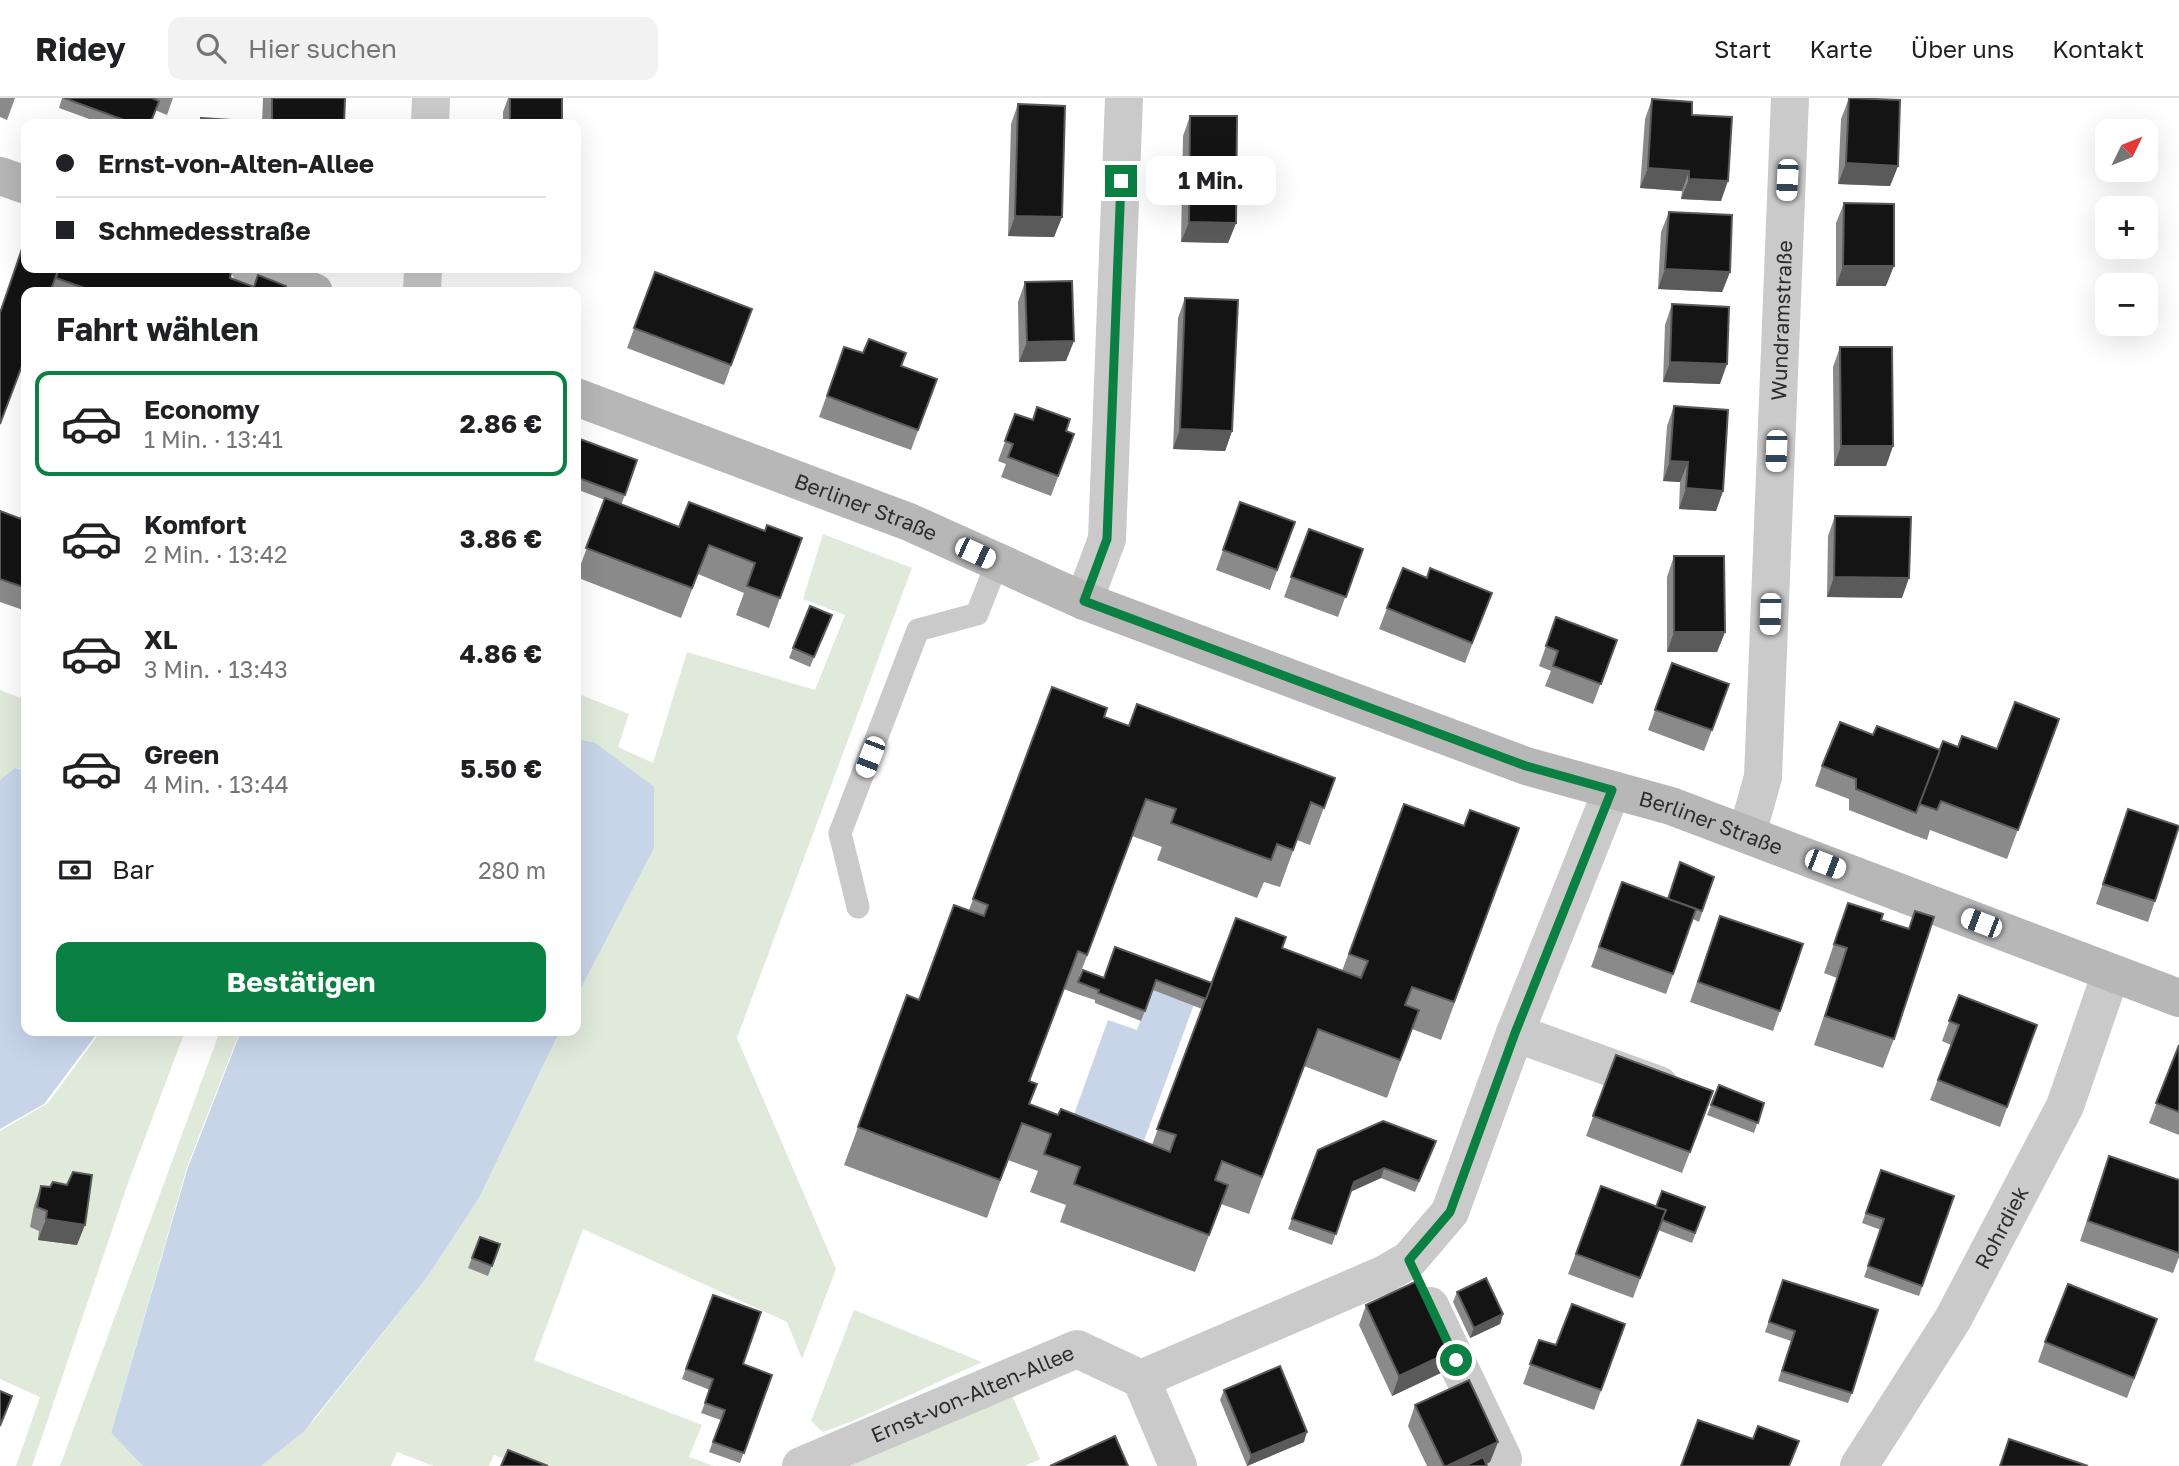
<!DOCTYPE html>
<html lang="de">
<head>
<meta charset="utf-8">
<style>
  :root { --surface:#fff; --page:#f2f2f2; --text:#202124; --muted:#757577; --line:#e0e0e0; --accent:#0b8043 }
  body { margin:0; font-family:"Golos Text",sans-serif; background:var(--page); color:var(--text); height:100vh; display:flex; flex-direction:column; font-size:26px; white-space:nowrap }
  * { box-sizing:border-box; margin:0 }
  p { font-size:23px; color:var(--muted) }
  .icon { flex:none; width:38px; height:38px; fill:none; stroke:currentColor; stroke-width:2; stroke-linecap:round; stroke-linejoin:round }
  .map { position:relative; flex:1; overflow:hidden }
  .side { position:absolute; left:21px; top:189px; width:560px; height:749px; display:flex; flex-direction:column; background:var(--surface); border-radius:14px; box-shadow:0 7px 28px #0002 }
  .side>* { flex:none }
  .hud { position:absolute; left:21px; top:21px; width:560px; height:154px; border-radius:14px; box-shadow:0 7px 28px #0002; display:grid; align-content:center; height:154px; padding:0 35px; background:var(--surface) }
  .needle { width:46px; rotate:47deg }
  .buttons { position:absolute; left:2095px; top:21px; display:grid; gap:14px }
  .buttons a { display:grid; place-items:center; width:63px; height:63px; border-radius:14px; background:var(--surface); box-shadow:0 7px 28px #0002; font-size:35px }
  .end { position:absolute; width:32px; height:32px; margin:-16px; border:9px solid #0b8043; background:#fff; box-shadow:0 0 0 4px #fff }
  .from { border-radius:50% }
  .bubble { position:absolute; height:49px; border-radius:14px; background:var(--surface); box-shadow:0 7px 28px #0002; font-size:23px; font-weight:700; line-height:49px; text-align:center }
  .car { position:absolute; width:21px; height:42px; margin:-21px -10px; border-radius:9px; box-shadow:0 0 5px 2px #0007; background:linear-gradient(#fff 24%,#345 0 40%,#fff 0 76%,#345 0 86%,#fff 0) }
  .hud b { display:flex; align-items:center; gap:24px; height:66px; font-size:26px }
  .hud b+b { border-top:2px solid var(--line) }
  .hud i { width:18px; height:18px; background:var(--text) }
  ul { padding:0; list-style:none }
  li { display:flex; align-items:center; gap:21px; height:105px; margin:0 14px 10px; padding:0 21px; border:4px solid transparent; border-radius:14px }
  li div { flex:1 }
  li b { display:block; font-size:26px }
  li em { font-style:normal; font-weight:700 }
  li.on { border-color:var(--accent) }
  li>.icon { width:63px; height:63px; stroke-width:1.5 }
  h2 { padding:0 35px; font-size:32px; line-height:84px }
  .pay { display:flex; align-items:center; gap:18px; height:77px; padding:0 35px; font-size:26px }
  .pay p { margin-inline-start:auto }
  .primary-button { display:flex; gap:14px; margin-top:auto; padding:14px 35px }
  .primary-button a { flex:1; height:80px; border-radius:14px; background:var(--accent); color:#fff; font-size:28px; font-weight:700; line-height:80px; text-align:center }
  header { display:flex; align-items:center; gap:42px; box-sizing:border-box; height:98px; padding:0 35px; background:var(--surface); border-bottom:2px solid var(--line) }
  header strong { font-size:33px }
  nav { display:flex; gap:38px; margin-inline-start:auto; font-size:24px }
  .search { width:490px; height:63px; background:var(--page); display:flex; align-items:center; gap:18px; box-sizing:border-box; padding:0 24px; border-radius:14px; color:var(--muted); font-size:26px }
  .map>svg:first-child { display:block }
  .green { fill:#e0eadb }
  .water { fill:#c8d5e9 }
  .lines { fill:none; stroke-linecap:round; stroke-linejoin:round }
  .lane { stroke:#cacaca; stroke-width:23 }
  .street { stroke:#cacaca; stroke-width:38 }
  .secondary { stroke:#b7b7b7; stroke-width:38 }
  .wall { fill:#8a8a8a; fill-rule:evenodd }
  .shaded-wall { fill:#5a5a5a }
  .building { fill:#141414; stroke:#5a5a5a; stroke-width:2 }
  .route { stroke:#0b8043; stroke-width:9 }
  .labels { text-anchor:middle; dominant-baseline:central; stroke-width:7; stroke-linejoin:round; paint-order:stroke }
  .street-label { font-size:21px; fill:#2d2d2d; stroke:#fff }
</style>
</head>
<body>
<header>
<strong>Ridey</strong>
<div class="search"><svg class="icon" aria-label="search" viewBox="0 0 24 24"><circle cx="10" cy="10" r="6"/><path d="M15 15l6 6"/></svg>Hier suchen</div>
<nav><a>Start</a><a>Karte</a><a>Über uns</a><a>Kontakt</a></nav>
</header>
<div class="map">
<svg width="2179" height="1368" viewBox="0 0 2179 1368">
  <rect width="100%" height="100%" fill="#fff"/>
  <g class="green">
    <path d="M823,436L912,470L737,940L836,1171L802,1261L787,1224L583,1131L534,1262L702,1327L689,1359L714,1368H522L494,1357L489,1368H434L397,1354L391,1368H258L314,1322L428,1178L479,1100L560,933H576V899L595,858V644L576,641V595L629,616L618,649L653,665L687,554L815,592L845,517L803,501Z"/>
    <path d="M0,592L26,602V672L17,670L0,683Z"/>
    <path d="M101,933H185L128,1085L32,1368H16L40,1299L0,1281V1033L48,1005Z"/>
    <path d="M220,933H240L187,1069L111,1335L143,1368H60Z"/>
    <path d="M854,1212L982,1264L855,1322L823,1334L811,1323Z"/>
    <path d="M1011,1295L1040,1361L1025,1368H850Z"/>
  </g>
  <g class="water">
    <path d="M576,641L594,644L654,689V750L576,899Z"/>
    <path d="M15,670L26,673V933H99L44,1006L0,1031V682Z"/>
    <path d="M1161,867L1203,882L1138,1059L1068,1033L1108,922L1137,932Z"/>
    <path d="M241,933H560L479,1100L428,1178L304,1333L261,1368H143L111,1335L187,1072Z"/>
  </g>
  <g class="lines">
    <path class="lane" d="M858,809L840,735L918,532L977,516L997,465"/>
    <g class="street">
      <path d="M430,26L431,0"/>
      <path d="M422,194L423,170"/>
      <path d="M1084,503L1107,441L1124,0"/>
      <path id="s1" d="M1747,736L1763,679L1790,0"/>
      <path d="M1515,935L1659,987"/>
      <path d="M1430,1208L1503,1361"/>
      <path d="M1141,1281L1178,1368"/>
      <path id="s2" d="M801,1368L1077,1251L1141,1281L1385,1176L1409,1162L1450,1114L1515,935L1612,692"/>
      <path id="s3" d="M1859,1368L1953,1221L2065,1008L2111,875"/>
    </g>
    <g class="secondary">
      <path d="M0,78L26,87"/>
      <path d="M250,170L314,194"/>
      <path id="s4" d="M576,299L909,424L1084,503L1526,668L1671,708L2179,900"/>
    </g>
  </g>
  <g class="wall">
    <path d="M0,0H15L7,22L0,19Z"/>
    <path d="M62,0H173L167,17L155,12L150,26H103L59,10Z"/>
    <path d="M263,0H345L344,26H262Z"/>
    <path d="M508,0H562V26H503V14Z"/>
    <path d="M1849,0L1898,68L1890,88L1838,86L1841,21Z"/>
    <path d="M1652,1L1692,17L1721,103L1681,101L1682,93L1640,90L1645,21Z"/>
    <path d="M1018,6L1062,119L1054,139L1008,138L1011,26Z"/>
    <path d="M1190,18L1236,125L1228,145L1181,144L1183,38Z"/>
    <path d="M1844,105L1886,188H1836V125Z"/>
    <path d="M1669,114L1730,174L1722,194L1658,191L1661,134Z"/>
    <path d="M24,145L26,146V170H217L231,175L230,180L254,189L258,177L286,188L284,194H50L59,171L50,194H26V257L0,326V215Z"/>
    <path d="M655,174L752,211L724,287L627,250Z"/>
    <path d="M1025,184L1066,263L1019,264L1018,204Z"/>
    <path d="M1185,200L1232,333L1225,353L1173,351L1178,220Z"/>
    <path d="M1672,206L1720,286L1663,284L1665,227Z"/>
    <path d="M844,249L937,281L911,352L819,319Z"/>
    <path d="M1840,249L1893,348L1886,368H1834L1833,269Z"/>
    <path d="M1674,308L1723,393L1716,413L1679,411L1680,384L1663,383L1667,328Z"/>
    <path d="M1015,316L1074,336L1051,398L1001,379L1006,366L998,363Z"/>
    <path d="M576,342L625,397L621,407L679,429L765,433L802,440L769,530L736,517L744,495L698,476L681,520L576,479L605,402L576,391Z"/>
    <path d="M1240,404L1295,424L1270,492L1216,472Z"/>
    <path d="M0,413L21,421L26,416V513L0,504Z"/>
    <path d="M1835,418L1902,500L1827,499L1828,438Z"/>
    <path d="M1309,431L1363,451L1338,519L1284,499Z"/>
    <path d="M1674,458L1725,534L1717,554H1667V479Z"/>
    <path d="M1427,480L1492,495L1465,565L1379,531L1387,510Z"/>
    <path d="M832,517L810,569L789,560L793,550Z"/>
    <path d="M1556,519L1617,542L1593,606L1545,588L1551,573L1539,568Z"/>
    <path d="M1672,565L1712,632L1704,653L1648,632Z"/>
    <path d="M1052,589L1104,619L1129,628L1335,680L1310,747L1297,742L1280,789L1264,784L1257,800L1157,762L1162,749L1132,738L1079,879L1212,885L1282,850L1342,873L1404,706L1464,728L1519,730L1441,942L1412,931L1387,1000L1304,968L1249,1116L1221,1106L1195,1174L1060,1124L1066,1107L1030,1094L1038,1073L1008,1062L987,1120L844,1067L907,897L919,902L969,812ZM1064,891L1074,895V893V895L1095,902V905L1141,923L1153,892L1202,911L1152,1047L1058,1017L1030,1006V983Z"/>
    <path d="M2059,621L2007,761L1930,732L1927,742L1908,735L1849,712V701L1815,688L1822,668L1873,637L1940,652L1958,649L1997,651Z"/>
    <path d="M2128,711L2155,803L2148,824L2096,806Z"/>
    <path d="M1714,779L1699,824L1693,821L1666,896L1591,869L1622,784L1668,801Z"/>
    <path d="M1848,805L1881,822L1894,941L1883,970L1814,947L1837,880L1824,875Z"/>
    <path d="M1720,818L1803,846L1773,933L1690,904Z"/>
    <path d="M1959,897L2037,927L2000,1029L1930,1002L1951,947L1942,943Z"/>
    <path d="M2179,947V1037L2149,1025Z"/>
    <path d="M1616,957L1713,993L1682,1075L1586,1038Z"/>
    <path d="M1719,987L1764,1005L1754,1035L1707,1017Z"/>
    <path d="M1436,1043L1415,1094L1381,1080L1350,1094L1332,1147L1288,1131L1318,1052Z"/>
    <path d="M1881,1072L1954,1098L1919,1198L1864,1179L1881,1132L1862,1125Z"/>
    <path d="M2102,1078L2179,1082V1159L2173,1175L2080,1143Z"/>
    <path d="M67,1087L77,1147L38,1142L39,1133L30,1129L34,1108L41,1088L50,1089Z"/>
    <path d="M1601,1088L1656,1109H1705L1692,1145L1658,1132L1633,1200L1568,1176Z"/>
    <path d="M480,1139L500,1146L488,1178L468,1170Z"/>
    <path d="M1783,1182L1852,1295L1848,1305L1778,1283L1791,1243L1765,1234Z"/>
    <path d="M1457,1194L1503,1216L1500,1226L1470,1240L1453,1204Z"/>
    <path d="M713,1197L743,1266L772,1277L740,1365L709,1354L721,1322L701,1315L710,1292L682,1281Z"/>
    <path d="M1366,1207L1452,1253L1445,1273L1392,1298L1359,1227Z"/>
    <path d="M2157,1221L2127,1300L2038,1264L2045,1244Z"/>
    <path d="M1625,1226L1594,1312L1523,1286L1539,1242L1556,1247Z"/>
    <path d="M1224,1292L1304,1344L1247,1368L1220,1302Z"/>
    <path d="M1415,1307L1498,1344L1490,1364L1486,1366L1487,1368H1427L1408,1328Z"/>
  </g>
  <g class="shaded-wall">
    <path d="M1846,65L1898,68L1890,88L1838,86Z"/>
    <path d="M1648,70L1689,73L1682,93L1640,90Z"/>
    <path d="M1689,81L1728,83L1721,103L1681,101Z"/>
    <path d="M1015,118L1062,119L1054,139L1008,138Z"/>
    <path d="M1189,124L1236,125L1228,145L1181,144Z"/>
    <path d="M1843,168H1894L1886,188H1836Z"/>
    <path d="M1665,171L1730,174L1722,194L1658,191Z"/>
    <path d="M1074,243L1066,263L1019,264L1027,244Z"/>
    <path d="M1670,264L1727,266L1720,286L1663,284Z"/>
    <path d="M1180,331L1232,333L1225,353L1173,351Z"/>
    <path d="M1841,348H1893L1886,368H1834Z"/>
    <path d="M1670,363L1688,364L1680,384L1663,383Z"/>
    <path d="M1686,390L1723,393L1716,413L1679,411Z"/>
    <path d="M1834,479L1909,480L1902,500L1827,499Z"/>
    <path d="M1674,534H1725L1717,554H1667Z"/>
    <path d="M1384,1070L1381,1080L1350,1094L1354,1084Z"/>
    <path d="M46,1121L85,1127L77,1147L38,1142Z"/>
    <path d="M1503,1216L1500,1226L1470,1240L1474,1230Z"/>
    <path d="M1452,1253L1445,1273L1392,1298L1399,1278Z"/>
    <path d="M1307,1334L1304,1344L1247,1368L1251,1357Z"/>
    <path d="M1498,1344L1490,1364L1483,1368H1447Z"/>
  </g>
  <g class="building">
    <path d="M64,0H152L159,3L150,26H135Z"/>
    <path d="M272,0H345L344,26H272Z"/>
    <rect x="510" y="0" width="52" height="26"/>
    <path d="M1849,0L1900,2L1898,68L1846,65Z"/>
    <path d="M1652,1L1692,4V17L1732,19L1728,83L1689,81V73L1648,70Z"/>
    <path d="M1018,6L1065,8L1062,119L1015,118Z"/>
    <path d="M1190,18H1237L1236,125L1189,124Z"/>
    <path d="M201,20L231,22V26H200Z"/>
    <path d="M1844,105L1894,106V168H1843Z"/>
    <path d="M1669,114L1732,117L1730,174L1665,171Z"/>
    <path d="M24,145L26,146V170H59L50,194H26V257L0,326V215Z"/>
    <path d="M59,170H217L231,175L230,180L254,189L258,177L286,188L284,194H96L56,180Z"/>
    <path d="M655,174L752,211L731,267L634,230Z"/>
    <path d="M1072,183L1074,243L1027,244L1025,184Z"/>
    <path d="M1185,200L1238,202L1232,333L1180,331Z"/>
    <path d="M1672,206L1729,209L1727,266L1670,264Z"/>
    <path d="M869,241L906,255L901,268L937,281L918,332L827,298L844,249L863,255Z"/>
    <path d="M1840,249H1892L1893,348H1841Z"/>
    <path d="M1674,308L1728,312L1723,393L1686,390L1688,364L1670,363Z"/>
    <path d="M1037,309L1070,321L1066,333L1074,336L1058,378L1008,359L1013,346L1005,343L1015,316L1033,322Z"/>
    <path d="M577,340L637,362L625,397L576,379V343Z"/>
    <path d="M605,400L679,429L689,404L765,433L767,427L802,440L780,500L747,488L755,465L709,447L692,490L586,450Z"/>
    <path d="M1240,404L1295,424L1277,472L1223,452Z"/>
    <path d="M0,413L21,421L23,415L26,416V490L0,481Z"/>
    <path d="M1835,418L1911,419L1909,480L1834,479Z"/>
    <path d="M1309,431L1363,451L1346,499L1291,479Z"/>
    <path d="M1674,458H1724L1725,534H1674Z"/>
    <path d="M1403,470L1427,480L1430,470L1492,495L1472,545L1387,510Z"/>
    <path d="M810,508L832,517L814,559L793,550Z"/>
    <path d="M1556,519L1617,542L1601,586L1553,568L1558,553L1546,548Z"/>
    <path d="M1672,565L1729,586L1712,632L1655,612Z"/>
    <path d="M1052,589L1107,610L1104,619L1129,628L1137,606L1335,680L1324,710L1311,704L1293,752L1277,746L1271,762L1171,725L1176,711L1146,701L1087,857L1078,853L1029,983L1037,986L1029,1006L1058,1017L1061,1011L1170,1054L1176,1037L1157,1031L1236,820L1286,839L1282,850L1361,880L1368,863L1349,856L1404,706L1464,728L1470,712L1519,730L1454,904L1412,889L1405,907L1419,912L1400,962L1318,931L1262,1079L1222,1063L1215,1082L1228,1087L1209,1137L1074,1086L1080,1069L1044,1056L1051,1036L1022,1025L1000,1082L858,1029L907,897L919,902L954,807L984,818L988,807L973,801Z"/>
    <path d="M2015,604L2059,621L2018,732L1941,703L1937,712L1919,706L1943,643L1958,649L1962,638L1997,651Z"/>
    <path d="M1840,624L1873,637L1877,628L1940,652L1916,715L1856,691V681L1822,668Z"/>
    <path d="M2128,711L2179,728L2155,803L2103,786Z"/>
    <path d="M1680,764L1714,779L1702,813L1668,801Z"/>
    <path d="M1622,784L1696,811L1673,876L1599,849Z"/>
    <path d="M1848,805L1883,816L1881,822L1909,831L1915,813L1934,819L1894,941L1825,918L1847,850L1834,846Z"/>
    <path d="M1720,818L1803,846L1780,913L1698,884Z"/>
    <path d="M1115,849L1212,885L1206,901L1156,882L1145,913L1098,895L1099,892L1078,884L1083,872L1104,880Z"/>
    <path d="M1959,897L2037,927L2007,1009L1938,982L1959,927L1949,923Z"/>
    <path d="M2179,947V1014L2156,1005Z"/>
    <path d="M1616,957L1713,993L1690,1054L1593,1018Z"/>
    <path d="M1719,987L1764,1005L1758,1025L1711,1007Z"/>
    <path d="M1383,1023L1436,1043L1419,1083L1384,1070L1354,1084L1336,1136L1292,1121L1318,1052Z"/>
    <path d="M2109,1058L2179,1082V1155L2088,1123Z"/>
    <path d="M1881,1072L1954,1098L1922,1188L1868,1168L1884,1121L1866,1115Z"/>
    <path d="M73,1074L92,1077L85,1127L46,1121L47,1113L37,1109L41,1088L50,1089L53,1084L67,1087Z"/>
    <path d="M1601,1088L1666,1112L1640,1180L1576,1156Z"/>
    <path d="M1662,1093L1705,1109L1695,1135L1662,1122L1666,1112L1656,1109Z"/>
    <path d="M480,1139L500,1146L492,1168L472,1160Z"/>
    <path d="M1486,1180L1503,1216L1474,1230L1457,1194Z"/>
    <path d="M1419,1182L1452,1253L1399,1278L1366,1207Z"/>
    <path d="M1783,1182L1878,1212L1852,1295L1782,1273L1795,1233L1769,1224Z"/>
    <path d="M2068,1186L2157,1221L2134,1280L2045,1244Z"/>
    <path d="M713,1197L761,1214L743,1266L772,1277L744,1355L713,1344L725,1312L705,1305L713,1281L686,1271Z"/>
    <path d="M1572,1206L1625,1226L1601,1292L1530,1266L1539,1242L1556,1247Z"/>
    <path d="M1280,1268L1307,1334L1251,1357L1224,1292Z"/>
    <path d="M1469,1282L1498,1344L1447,1368H1444L1415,1307Z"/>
    <path d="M0,1293L12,1298L0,1328Z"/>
    <path d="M1698,1322L1753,1341L1758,1328L1799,1343L1789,1368H1681Z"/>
    <path d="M1115,1338L1128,1368H1050Z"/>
    <path d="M2009,1341L2088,1368H2000Z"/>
    <path d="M508,1352L548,1368H501Z"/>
    <path d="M1483,1359L1487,1368H1465Z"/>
  </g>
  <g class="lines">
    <path class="route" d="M1121,83L1107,441L1084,503L1526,668L1612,692L1515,935L1450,1114L1409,1162L1456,1262"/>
  </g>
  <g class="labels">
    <g class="street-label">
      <text stroke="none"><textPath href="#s1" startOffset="516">Wundramstraße</textPath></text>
      <text stroke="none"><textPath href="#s4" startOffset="310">Berliner Straße</textPath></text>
      <text stroke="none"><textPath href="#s4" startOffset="1213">Berliner Straße</textPath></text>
      <text stroke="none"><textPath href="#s3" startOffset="278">Rohrdiek</textPath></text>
      <text stroke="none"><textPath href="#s2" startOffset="186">Ernst-von-Alten-Allee</textPath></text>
    </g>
  </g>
</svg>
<div class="buttons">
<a><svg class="needle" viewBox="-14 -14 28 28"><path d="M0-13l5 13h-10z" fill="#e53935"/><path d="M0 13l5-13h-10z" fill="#757577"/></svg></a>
<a>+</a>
<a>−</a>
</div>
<i class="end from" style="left:1456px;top:1262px"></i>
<i class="end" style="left:1121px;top:83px"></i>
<div class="bubble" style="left:1146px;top:58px;width:130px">1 Min.</div>
<i class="car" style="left:1787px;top:82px;rotate:183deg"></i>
<i class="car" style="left:1776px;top:353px;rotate:182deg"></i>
<i class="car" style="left:975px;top:455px;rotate:115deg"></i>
<i class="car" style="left:1770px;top:516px;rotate:182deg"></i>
<i class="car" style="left:870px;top:659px;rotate:201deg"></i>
<i class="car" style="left:1825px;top:766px;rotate:111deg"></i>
<i class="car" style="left:1981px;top:825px;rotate:291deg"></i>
<div class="hud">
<b><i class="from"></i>Ernst-von-Alten-Allee</b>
<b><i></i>Schmedesstraße</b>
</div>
<section class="side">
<h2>Fahrt wählen</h2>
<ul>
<li class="on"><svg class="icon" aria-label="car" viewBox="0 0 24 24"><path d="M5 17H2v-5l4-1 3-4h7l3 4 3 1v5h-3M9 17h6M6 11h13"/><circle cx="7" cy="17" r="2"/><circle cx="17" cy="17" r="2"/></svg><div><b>Economy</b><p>1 Min. · 13:41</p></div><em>2.86 €</em></li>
<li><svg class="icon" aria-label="car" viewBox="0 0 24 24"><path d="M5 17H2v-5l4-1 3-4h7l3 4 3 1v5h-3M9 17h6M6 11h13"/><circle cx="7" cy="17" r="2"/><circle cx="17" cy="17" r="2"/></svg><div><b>Komfort</b><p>2 Min. · 13:42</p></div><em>3.86 €</em></li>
<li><svg class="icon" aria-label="car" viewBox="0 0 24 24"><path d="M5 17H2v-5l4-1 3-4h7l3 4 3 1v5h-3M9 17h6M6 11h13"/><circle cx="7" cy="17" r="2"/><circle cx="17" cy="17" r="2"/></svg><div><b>XL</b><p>3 Min. · 13:43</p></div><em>4.86 €</em></li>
<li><svg class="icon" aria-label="car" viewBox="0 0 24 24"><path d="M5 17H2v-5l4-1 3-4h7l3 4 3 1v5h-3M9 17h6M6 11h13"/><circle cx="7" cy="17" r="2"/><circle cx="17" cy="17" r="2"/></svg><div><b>Green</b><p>4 Min. · 13:44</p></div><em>5.50 €</em></li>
</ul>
<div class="pay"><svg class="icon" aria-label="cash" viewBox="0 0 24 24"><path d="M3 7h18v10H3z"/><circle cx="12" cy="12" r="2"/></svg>Bar<p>280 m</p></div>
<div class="primary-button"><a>Bestätigen</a></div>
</section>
</div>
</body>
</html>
